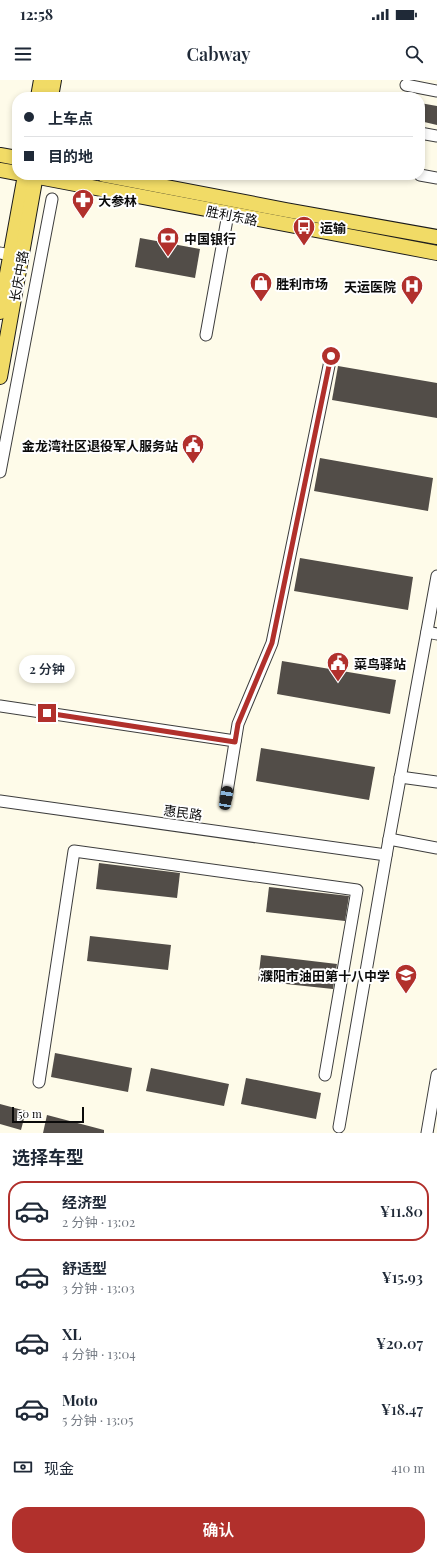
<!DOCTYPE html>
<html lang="zh">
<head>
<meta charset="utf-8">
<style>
  :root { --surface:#fff; --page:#f6f6f7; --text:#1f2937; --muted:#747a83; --line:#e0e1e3; --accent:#b1302c }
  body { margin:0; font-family:"Playfair Display","Noto Sans SC",serif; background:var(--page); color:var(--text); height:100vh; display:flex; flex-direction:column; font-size:15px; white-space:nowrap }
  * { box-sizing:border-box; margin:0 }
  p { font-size:13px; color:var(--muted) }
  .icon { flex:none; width:22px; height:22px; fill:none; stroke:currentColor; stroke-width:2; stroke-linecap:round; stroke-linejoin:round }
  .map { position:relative; height:1053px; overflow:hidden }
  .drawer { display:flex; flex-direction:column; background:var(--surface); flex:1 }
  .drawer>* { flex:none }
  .hud { position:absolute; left:12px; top:12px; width:413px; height:88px; border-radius:16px; box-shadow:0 2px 6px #0003; display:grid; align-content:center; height:88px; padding:0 12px; background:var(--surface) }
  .scale { position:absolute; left:12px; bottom:10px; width:72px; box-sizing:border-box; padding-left:4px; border:2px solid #0a0a0a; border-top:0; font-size:11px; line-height:14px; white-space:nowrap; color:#0a0a0a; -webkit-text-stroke:3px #fff; paint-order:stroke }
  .end { position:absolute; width:18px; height:18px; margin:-9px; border:5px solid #b1302c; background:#fff; box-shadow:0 0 0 2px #fff }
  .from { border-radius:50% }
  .bubble { position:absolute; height:28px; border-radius:14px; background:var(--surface); box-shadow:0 2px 6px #0003; font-size:13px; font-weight:600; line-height:28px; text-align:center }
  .car { position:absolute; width:12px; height:24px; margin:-12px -6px; border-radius:5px; box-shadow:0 0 3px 1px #0007; background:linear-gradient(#222 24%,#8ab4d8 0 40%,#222 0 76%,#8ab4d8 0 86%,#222 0) }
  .hud b { display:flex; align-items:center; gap:14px; height:38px; font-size:15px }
  .hud b+b { border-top:1px solid var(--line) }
  .hud i { width:10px; height:10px; background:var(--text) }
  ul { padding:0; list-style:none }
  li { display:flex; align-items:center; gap:12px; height:60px; margin:0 8px 6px; padding:0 4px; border:2px solid transparent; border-radius:16px }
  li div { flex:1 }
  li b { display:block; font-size:15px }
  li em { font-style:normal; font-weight:600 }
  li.active { border-color:var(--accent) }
  li>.icon { width:36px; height:36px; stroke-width:1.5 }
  h2 { padding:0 12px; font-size:18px; line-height:48px }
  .pay { display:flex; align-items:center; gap:10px; height:44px; padding:0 12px; font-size:15px }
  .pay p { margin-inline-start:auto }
  .button { display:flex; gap:8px; margin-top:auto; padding:8px 12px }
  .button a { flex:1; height:46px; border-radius:16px; background:var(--accent); color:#fff; font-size:16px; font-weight:600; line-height:46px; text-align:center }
  .status { display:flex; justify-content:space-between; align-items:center; height:28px; padding:0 20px; background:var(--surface); direction:ltr }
  .status svg { height:11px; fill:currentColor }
  header { display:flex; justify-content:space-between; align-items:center; height:52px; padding:0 12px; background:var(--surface); font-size:18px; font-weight:600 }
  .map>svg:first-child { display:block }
  .building { fill:#524d48 }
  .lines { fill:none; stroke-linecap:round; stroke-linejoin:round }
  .minor-casing { stroke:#3d3d3d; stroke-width:13 }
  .major-casing { stroke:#1b1b1b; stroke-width:16 }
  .minor { stroke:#fff; stroke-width:11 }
  .major { stroke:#f1db66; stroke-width:14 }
  .route { stroke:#b1302c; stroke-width:5 }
  .labels { text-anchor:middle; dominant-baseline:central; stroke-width:4; stroke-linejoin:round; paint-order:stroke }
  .poi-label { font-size:13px; font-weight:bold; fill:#0a0a0a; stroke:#fff; text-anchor:start }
  .street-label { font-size:13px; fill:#0a0a0a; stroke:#fff }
</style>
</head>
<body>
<div class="status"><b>12:58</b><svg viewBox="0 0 49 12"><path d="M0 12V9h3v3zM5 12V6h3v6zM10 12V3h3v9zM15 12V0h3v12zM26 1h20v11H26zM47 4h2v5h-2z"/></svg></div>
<header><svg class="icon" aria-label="menu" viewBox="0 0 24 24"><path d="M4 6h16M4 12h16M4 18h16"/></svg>Cabway<svg class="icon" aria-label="search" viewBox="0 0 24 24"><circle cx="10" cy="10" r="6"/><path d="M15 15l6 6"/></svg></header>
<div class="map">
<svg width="437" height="1053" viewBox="0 0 437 1053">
  <rect width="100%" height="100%" fill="#fefbe9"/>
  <g class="building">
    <path d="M420,23L437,26V45L420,41Z"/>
    <path d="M140,158L200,169L195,198L135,187Z"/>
    <path d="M338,286L437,303V338L332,320Z"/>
    <path d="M320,378L433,398L428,431L314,411Z"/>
    <path d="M300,478L413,497L408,530L294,511Z"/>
    <path d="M282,581L396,600L390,634L277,614Z"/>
    <path d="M261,668L375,687L369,720L256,701Z"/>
    <path d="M99,783L180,793L177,818L96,809Z"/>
    <path d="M269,807L349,816L345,841L266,832Z"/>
    <path d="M90,856L171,865L168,890L87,881Z"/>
    <path d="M261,875L337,884L333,909L258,901Z"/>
    <path d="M55,973L132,988L128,1012L51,997Z"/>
    <path d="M151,988L229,1004L224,1026L146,1011Z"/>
    <path d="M246,998L321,1013L316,1039L241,1024Z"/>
    <path d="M0,1024L26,1031L21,1050L0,1044Z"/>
    <path d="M47,1035L104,1050V1053H43Z"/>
  </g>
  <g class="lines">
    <g class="minor-casing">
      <g id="minor">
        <path d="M406,5L437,11"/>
        <path d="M420,53L437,56"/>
        <path d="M420,95L437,98"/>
        <path d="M0,173L10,175"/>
        <path d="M206,255L228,134"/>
        <path d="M0,392L52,119"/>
        <path d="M427,552L437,554"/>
        <path d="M0,626L235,661"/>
        <path d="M400,697L437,702"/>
        <path d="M226,718L238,644L272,563L331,276"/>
        <path d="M0,721L386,775"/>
        <path d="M389,759L437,768"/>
        <path d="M39,1002L74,771L357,810L325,995"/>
        <path d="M339,1047L389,759L437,496"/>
        <path d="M427,1053L437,995"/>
      </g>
    </g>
    <g class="major-casing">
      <g id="major">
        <path d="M38,17L41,0"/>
        <path d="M51,17L54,0"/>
        <path d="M0,75L17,78"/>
        <path d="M0,90L17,93"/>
        <path d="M28,95L437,173"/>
        <path d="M104,95L286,130L437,157"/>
        <path d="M0,232L25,95"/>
        <path d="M0,297L36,95"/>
      </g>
    </g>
    <use href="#minor" class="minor"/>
    <use href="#major" class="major"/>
  </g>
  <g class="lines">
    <path class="route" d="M47,633L235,662L238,644L272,563L331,276"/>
  </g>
  <defs>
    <g id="pharmacy-pin" transform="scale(1.15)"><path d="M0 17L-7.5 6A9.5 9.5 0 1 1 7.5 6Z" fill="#b1302c" stroke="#fff"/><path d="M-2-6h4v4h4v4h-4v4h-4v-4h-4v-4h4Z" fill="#fff"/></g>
    <g id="bus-pin" transform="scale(1.15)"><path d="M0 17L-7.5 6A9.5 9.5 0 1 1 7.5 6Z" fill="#b1302c" stroke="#fff"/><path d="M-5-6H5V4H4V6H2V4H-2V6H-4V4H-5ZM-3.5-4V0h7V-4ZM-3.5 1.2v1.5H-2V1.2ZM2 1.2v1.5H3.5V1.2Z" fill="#fff"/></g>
    <g id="bank-pin" transform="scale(1.15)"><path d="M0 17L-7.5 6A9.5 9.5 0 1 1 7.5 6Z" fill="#b1302c" stroke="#fff"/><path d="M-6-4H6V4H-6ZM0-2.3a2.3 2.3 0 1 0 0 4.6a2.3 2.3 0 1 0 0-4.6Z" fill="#fff"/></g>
    <g id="shop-pin" transform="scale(1.15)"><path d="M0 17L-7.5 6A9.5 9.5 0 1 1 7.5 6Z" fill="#b1302c" stroke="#fff"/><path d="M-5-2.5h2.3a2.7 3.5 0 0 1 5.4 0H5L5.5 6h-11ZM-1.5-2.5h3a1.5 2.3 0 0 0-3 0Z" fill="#fff"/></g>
    <g id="hospital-pin" transform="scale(1.15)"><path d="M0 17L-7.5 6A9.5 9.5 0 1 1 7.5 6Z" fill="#b1302c" stroke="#fff"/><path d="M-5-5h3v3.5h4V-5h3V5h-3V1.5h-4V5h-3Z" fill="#fff"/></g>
    <g id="civic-pin" transform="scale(1.15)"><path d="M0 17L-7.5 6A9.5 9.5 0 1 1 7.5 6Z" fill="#b1302c" stroke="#fff"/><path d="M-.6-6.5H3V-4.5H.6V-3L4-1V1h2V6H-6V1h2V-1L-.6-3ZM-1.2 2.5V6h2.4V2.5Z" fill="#fff"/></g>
    <g id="school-pin" transform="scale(1.15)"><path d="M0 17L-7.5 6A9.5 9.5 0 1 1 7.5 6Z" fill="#b1302c" stroke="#fff"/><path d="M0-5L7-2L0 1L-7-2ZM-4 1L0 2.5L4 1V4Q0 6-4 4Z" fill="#fff"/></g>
  </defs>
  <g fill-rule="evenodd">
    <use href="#pharmacy-pin" x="83" y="120"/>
    <use href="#bus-pin" x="304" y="147"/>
    <use href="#bank-pin" x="168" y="158"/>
    <use href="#shop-pin" x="261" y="203"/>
    <use href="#hospital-pin" x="412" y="206"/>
    <use href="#civic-pin" x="193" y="365"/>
    <use href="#civic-pin" x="338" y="583"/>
    <use href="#school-pin" x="406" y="895"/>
  </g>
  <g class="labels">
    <g class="poi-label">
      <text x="98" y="120">大参林</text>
      <text x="320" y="147">运输</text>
      <text x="184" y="158">中国银行</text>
      <text x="276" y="203">胜利市场</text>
      <text x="396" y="206" text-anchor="end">天运医院</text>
      <text x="178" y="365" text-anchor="end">金龙湾社区退役军人服务站</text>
      <text x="354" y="583">菜鸟驿站</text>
      <text x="390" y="895" text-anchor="end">濮阳市油田第十八中学</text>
    </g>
    <g class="street-label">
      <text transform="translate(232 135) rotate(11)">胜利东路</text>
      <text transform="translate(18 196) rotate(-80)">长庆中路</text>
      <text transform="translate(183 732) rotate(8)">惠民路</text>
    </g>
  </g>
</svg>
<div class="scale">50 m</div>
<i class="end from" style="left:331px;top:276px"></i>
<i class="end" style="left:47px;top:633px"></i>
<div class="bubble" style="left:19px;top:575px;width:56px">2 分钟</div>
<i class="car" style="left:226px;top:718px;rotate:9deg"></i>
<div class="hud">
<b><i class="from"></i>上车点</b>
<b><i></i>目的地</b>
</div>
</div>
<section class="drawer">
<h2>选择车型</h2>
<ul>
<li class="active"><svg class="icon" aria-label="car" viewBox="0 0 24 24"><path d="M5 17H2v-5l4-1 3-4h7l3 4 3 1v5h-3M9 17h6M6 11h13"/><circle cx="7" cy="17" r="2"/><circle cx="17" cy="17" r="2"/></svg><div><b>经济型</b><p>2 分钟 · 13:02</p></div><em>¥11.80</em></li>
<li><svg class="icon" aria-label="car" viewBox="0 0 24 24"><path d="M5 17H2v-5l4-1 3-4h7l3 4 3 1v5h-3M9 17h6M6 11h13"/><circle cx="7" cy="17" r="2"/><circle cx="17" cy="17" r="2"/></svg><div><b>舒适型</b><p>3 分钟 · 13:03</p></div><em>¥15.93</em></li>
<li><svg class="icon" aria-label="car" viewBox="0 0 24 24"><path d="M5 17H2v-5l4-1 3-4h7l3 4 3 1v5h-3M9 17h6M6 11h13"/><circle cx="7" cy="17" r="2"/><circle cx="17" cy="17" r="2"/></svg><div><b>XL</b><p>4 分钟 · 13:04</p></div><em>¥20.07</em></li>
<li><svg class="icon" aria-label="car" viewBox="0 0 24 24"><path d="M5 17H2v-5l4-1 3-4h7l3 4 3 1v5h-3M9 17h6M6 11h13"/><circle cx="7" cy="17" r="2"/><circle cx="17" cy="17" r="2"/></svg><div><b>Moto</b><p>5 分钟 · 13:05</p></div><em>¥18.47</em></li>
</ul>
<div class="pay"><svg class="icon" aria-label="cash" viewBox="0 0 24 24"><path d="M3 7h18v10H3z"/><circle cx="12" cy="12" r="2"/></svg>现金<p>410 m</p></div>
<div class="button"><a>确认</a></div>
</section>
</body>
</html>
